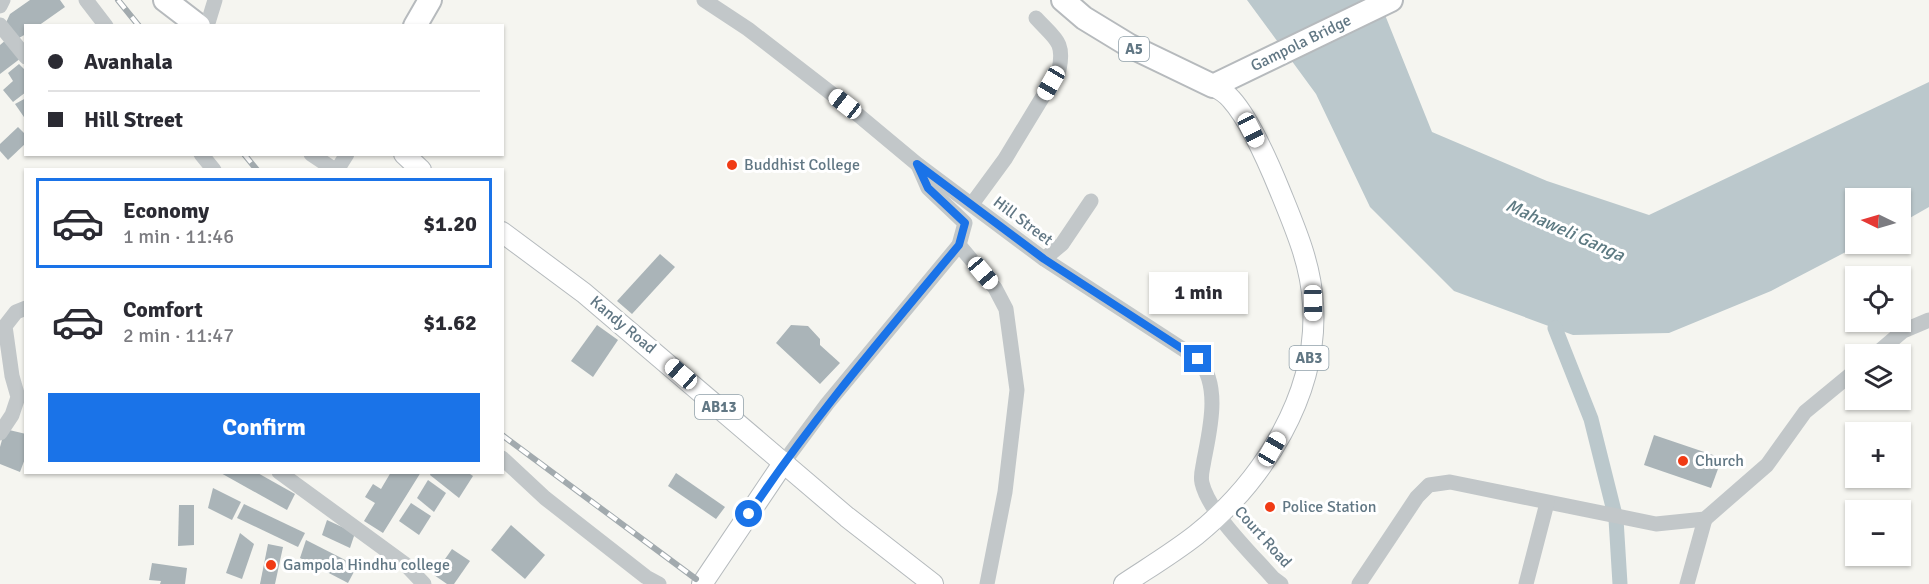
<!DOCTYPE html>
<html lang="en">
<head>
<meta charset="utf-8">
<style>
  :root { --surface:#fff; --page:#f2f2f3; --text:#2b2b33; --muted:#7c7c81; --line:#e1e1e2; --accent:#1a73e8 }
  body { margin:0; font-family:Signika,sans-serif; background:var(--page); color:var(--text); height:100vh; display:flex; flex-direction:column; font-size:22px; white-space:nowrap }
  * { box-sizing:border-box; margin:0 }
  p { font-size:20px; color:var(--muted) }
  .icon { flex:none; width:33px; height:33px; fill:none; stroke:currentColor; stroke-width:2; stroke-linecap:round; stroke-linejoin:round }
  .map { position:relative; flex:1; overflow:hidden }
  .sheet { position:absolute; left:24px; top:168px; width:480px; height:306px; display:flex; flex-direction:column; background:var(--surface); border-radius:0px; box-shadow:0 2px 4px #0004 }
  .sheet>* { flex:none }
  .guide { position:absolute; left:24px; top:24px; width:480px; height:132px; border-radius:0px; box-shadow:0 2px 4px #0004; display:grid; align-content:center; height:132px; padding:0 24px; background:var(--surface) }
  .needle { width:39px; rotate:275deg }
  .tools { position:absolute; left:1845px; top:188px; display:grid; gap:12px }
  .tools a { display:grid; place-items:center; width:66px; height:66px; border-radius:0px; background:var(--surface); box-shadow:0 2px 4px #0004; font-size:30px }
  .end { position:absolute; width:27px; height:27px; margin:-14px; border:8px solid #1a73e8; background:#fff; box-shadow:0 0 0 3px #fff }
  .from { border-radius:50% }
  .bubble { position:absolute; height:42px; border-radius:0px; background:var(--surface); box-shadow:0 2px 4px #0004; font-size:20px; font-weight:800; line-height:42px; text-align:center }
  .car { position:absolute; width:18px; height:36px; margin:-18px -9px; border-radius:8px; box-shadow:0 0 4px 2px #0007; background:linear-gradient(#fff 24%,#345 0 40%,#fff 0 76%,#345 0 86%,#fff 0) }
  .guide b { display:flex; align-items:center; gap:21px; height:57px; font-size:22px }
  .guide b+b { border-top:2px solid var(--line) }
  .guide i { width:15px; height:15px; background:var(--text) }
  ul { padding:10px 0 0; list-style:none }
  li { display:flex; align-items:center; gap:18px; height:90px; margin:0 12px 9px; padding:0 12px; border:3px solid transparent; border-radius:0px }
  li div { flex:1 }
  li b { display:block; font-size:22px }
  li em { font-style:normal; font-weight:800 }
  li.current { border-color:var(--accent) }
  li>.icon { width:54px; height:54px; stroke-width:1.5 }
  .button { display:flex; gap:12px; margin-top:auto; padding:12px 24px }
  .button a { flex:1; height:69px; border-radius:0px; background:var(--accent); color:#fff; font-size:24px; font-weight:800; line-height:69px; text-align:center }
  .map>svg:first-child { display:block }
  .water { fill:#bbc8cc }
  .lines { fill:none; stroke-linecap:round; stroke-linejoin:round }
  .canal { stroke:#bbc8cc; stroke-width:15 }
  .building { fill:#aab4b8 }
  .major-casing { stroke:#b5babd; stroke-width:22 }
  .highway-casing { stroke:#b6babd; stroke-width:26 }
  .minor { stroke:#c2c7c9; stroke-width:15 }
  .major { stroke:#fff; stroke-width:20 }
  .highway { stroke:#fff; stroke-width:22 }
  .rail-casing { stroke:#a2aaae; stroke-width:6 }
  .rail { stroke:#fff; stroke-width:4; stroke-dasharray:11; stroke-linecap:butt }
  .route { stroke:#1a73e8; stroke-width:8 }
  .poi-dot { fill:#f03b15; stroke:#fff; stroke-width:2 }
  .labels { text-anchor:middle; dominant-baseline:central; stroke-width:6; stroke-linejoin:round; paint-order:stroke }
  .shield { fill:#fff; stroke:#90a0a9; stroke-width:1.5 }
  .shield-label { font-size:15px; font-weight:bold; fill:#617784 }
  .street-label { font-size:16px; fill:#617784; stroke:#fff }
  .poi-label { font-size:16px; fill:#617784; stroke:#fff; text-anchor:start }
  .water-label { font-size:18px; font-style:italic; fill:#5d7a82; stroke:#fff }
</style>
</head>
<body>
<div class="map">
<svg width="1929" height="584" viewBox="0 0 1929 584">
  <rect width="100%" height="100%" fill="#f5f5f0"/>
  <path class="water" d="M1247,0H1379L1432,132L1547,181L1649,215L1929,82V207L1901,223L1900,198H1856V243H1863L1771,291L1669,333L1573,335L1454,291L1370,207L1316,94Z"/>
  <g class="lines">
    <path class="canal" d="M1555,328L1591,419L1616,519L1620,584"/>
  </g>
  <g class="building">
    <path d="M30,0H60L65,7L38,26H26V34L19,38L4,27L10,14Z"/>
    <path d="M7,39L21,58L0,74V45Z"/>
    <path d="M19,64L26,71V92L13,102L3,90L13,81L8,73Z"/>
    <path d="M26,98V120L15,104Z"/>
    <path d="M18,127L26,135V143L8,160L0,151V144Z"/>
    <path d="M660,254L675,267L632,314L617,301Z"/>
    <path d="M597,325L618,340L593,377L571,361Z"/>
    <path d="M791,325L808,326L820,339V345L840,363L820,384L776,343Z"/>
    <path d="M5,429L26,434V456L20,472L0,464V447Z"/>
    <path d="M1654,435L1722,458L1711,488L1644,465Z"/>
    <path d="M219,472H256L295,494L287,510Z"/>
    <path d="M391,472H421L383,533L364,521L375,503L365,497L373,484L381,489Z"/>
    <path d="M431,472H467L473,476L459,498L430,475Z"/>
    <path d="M676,473L725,507L716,519L668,486Z"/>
    <path d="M428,480L446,493L434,512L417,498Z"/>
    <path d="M213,488L241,502L232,520L208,508Z"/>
    <path d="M411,503L431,516L419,535L399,521Z"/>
    <path d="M244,504L305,533L298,547L237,518Z"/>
    <path d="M179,505H194V545L178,546Z"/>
    <path d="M327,520L355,533L350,548L322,535Z"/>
    <path d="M511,525L545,555L525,579L491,550Z"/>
    <path d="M240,533L254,544L242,579L226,573Z"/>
    <path d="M306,540L357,566L348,583L300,558Z"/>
    <path d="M268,544L283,547L275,584H260Z"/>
    <path d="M452,549L470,561L454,584H447L434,575Z"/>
    <path d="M152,563L187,568L185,584H160L161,581L149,580Z"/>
  </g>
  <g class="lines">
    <g class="major-casing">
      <g id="major">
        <path d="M404,154L421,170"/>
        <path d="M502,232L584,293L847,517L933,584"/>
        <path d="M702,584L784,462"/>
        <path d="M1124,584C1148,568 1173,553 1196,535C1263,481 1319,394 1313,304C1311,264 1295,228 1280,191C1269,164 1250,120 1231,99C1226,93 1219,89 1213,86"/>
      </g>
    </g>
    <g class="highway-casing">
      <g id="highway">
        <path d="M165,0L199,26"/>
        <path d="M1063,0L1084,18L1130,46L1213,86L1391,0"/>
        <path d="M415,26L430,0"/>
      </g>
    </g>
    <g class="minor">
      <path d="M86,0L106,26"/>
      <path d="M704,0L748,29L845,104L917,164L1044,259L1198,359C1221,385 1210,429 1204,460C1203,468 1200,475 1202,483C1209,513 1252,554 1273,578L1281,584"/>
      <path d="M0,6L3,0"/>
      <path d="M0,25L26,57"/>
      <path d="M207,26L215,0"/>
      <path d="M201,154L214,170"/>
      <path d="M311,154L335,170"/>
      <path d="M337,170L347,154"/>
      <path d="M972,204L1005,159L1059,70C1065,41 1055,39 1036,18"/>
      <path d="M959,245L995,288L1006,309L1017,390L1005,492L987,584"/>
      <path d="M1044,259L1062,244L1091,201"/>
      <path d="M1876,354L1903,331L1929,320"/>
      <path d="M0,433L12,415L18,397L12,376L5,326L16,312L26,308"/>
      <path d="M502,458L545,498L646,577L659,584"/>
      <path d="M784,462L827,404L959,245L965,223L928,188L918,165"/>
      <path d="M279,472L405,564L424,584"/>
      <path d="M1359,584L1417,497L1429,485L1450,482L1656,524L1705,519L1767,465L1805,412L1856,370"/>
      <path d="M1526,584L1547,503"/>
      <path d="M1687,584L1705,519"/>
    </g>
    <use href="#major" class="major"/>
    <use href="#highway" class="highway"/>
    <g class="rail-casing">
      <g id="rail">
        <path d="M118,0L139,26"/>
        <path d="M244,154L257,170"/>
        <path d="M502,435L696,579"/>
      </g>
    </g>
    <use href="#rail" class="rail"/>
  </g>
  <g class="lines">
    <path class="route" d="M749,514C813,418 886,333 959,245L965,223L928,188L917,164L1044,259L1198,359"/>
  </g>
  <g class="poi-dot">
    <circle cx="732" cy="165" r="6"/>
    <circle cx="1683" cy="461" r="6"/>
    <circle cx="1270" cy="507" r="6"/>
    <circle cx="271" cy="565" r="6"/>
  </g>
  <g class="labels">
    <g class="shield">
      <rect x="1119" y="37" width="30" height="24" rx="4.5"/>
      <rect x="1289.5" y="346" width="39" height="24" rx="4.5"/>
      <rect x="695" y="395" width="48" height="24" rx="4.5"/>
    </g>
    <g class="shield-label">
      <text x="1134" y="49">A5</text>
      <text x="1309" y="358">AB3</text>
      <text x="719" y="407">AB13</text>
    </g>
    <g class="street-label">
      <text transform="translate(1301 43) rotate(-26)">Gampola Bridge</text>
      <text transform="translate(1023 221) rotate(37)">Hill Street</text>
      <text transform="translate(623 325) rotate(40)">Kandy Road</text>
      <text transform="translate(1263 537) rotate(48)">Court Road</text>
    </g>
    <g class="poi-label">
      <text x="744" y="165">Buddhist College</text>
      <text x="1695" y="461">Church</text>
      <text x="1282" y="507">Police Station</text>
      <text x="283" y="565">Gampola Hindhu college</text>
    </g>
    <g class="water-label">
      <text transform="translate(1565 230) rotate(24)">Mahaweli Ganga</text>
    </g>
  </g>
</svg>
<div class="tools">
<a><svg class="needle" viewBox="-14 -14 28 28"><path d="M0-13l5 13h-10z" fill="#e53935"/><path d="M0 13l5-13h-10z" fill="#7c7c81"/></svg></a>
<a><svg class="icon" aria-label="locate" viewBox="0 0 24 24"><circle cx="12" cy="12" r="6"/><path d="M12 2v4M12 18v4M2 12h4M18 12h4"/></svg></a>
<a><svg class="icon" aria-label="layers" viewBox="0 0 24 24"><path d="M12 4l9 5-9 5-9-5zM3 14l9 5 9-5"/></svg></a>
<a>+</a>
<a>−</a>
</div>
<i class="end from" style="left:749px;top:514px"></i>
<i class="end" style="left:1198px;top:359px"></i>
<div class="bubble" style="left:1149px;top:272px;width:99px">1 min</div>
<i class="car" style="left:1051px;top:83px;rotate:210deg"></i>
<i class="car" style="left:845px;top:104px;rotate:308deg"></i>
<i class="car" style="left:1251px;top:130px;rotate:153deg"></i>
<i class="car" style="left:983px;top:273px;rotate:140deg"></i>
<i class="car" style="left:1313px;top:303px;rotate:179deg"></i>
<i class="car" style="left:681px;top:374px;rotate:311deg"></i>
<i class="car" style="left:1272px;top:449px;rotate:30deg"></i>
<div class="guide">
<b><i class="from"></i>Avanhala</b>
<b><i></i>Hill Street</b>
</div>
<section class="sheet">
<ul>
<li class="current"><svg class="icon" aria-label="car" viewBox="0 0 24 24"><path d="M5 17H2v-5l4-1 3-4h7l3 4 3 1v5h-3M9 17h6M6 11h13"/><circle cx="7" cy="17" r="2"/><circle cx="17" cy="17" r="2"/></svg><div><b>Economy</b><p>1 min · 11:46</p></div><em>$1.20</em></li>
<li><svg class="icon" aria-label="car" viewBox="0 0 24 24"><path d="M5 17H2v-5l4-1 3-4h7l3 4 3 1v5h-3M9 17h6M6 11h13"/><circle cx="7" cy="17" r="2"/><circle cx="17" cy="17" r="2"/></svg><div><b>Comfort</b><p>2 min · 11:47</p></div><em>$1.62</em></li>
</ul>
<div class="button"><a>Confirm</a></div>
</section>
</div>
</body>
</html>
